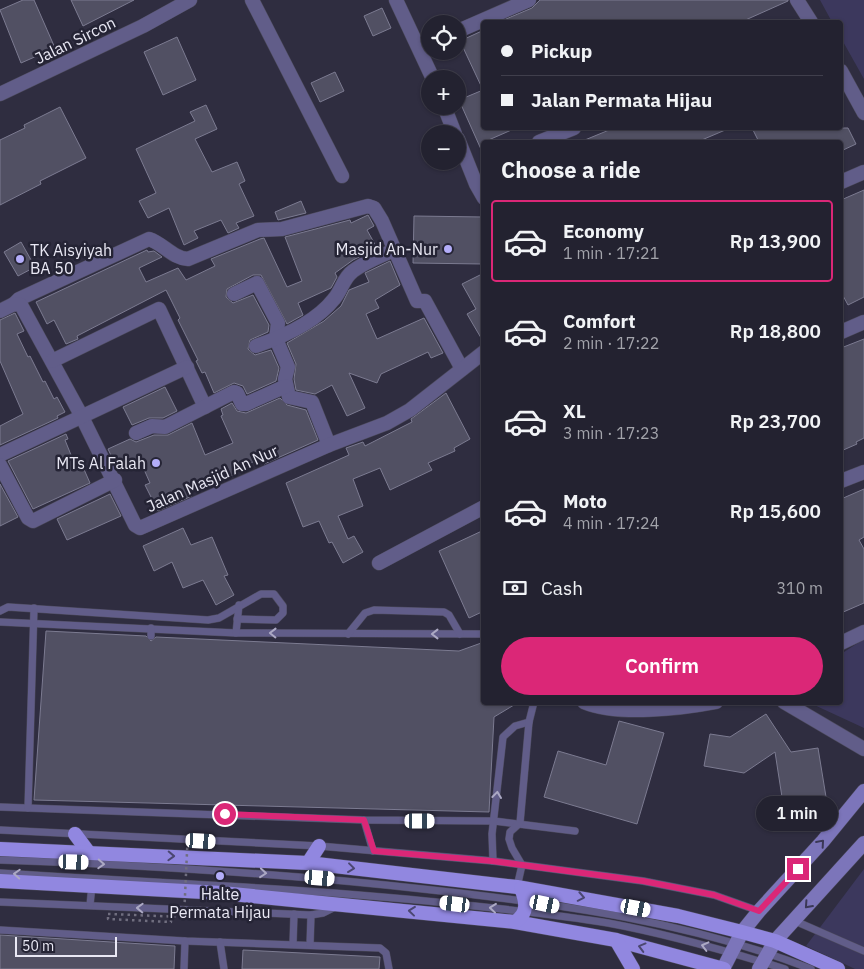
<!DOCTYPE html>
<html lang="en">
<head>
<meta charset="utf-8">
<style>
  :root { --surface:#232230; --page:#2b2a38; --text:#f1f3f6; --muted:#a3a4ab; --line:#403f4c; --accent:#db2777 }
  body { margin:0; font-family:"IBM Plex Sans",sans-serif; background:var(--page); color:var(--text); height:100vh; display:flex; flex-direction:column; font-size:19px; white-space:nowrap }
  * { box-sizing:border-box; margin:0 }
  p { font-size:16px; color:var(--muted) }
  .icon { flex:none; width:28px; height:28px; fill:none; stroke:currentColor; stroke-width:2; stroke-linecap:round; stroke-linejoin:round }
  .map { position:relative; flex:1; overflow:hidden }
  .side { position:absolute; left:481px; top:140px; width:362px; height:565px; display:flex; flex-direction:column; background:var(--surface); border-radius:5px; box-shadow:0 1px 4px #0004,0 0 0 1px var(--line) }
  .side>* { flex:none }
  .banner { position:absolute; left:481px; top:20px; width:362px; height:110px; border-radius:5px; box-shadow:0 1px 4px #0004,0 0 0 1px var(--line); display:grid; align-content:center; height:110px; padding:0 20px; background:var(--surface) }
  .controls { position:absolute; left:421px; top:15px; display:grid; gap:10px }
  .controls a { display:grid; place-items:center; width:45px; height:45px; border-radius:50%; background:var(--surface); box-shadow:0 1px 4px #0004,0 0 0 1px var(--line); font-size:25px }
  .scale { position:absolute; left:15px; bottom:12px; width:102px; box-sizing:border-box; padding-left:5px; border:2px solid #e9e8f4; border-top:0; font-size:14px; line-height:18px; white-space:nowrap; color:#e9e8f4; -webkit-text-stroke:4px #252435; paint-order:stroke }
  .end { position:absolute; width:22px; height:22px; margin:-11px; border:6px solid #db2777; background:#fff; box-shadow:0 0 0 2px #fff }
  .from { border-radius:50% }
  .bubble { position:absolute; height:35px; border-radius:18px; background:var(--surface); box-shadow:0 1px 4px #0004,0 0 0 1px var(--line); font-size:16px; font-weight:600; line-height:35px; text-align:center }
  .car { position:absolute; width:15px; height:30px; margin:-15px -8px; border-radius:6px; box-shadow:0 0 4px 1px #0007; background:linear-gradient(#fff 24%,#345 0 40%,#fff 0 76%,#345 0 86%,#fff 0) }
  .banner b { display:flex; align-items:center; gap:18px; height:48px; font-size:19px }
  .banner b+b { border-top:1px solid var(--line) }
  .banner i { width:12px; height:12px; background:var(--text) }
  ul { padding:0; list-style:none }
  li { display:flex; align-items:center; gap:15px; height:82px; margin:0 10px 8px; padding:0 10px; border:2px solid transparent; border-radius:5px }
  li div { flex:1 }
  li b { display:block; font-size:19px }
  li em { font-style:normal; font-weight:600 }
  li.active { border-color:var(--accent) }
  li>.icon { width:45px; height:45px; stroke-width:1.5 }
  h2 { padding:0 20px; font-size:22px; line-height:60px }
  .pay { display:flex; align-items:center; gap:12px; height:55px; padding:0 20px; font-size:19px }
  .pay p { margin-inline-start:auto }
  .cta { display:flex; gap:10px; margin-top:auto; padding:10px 20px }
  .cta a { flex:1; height:58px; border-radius:30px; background:var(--accent); color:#fff; font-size:20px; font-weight:600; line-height:58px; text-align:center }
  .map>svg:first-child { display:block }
  .green { fill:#3c385d }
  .building { fill:#515063; stroke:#7c7b91 }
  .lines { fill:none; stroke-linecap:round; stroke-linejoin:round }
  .service-casing { stroke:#4d4b5d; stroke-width:8 }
  .minor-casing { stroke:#4d4b5d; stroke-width:15 }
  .secondary-casing { stroke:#4d4b5d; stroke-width:15 }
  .primary-casing { stroke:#4d4b5d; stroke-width:15 }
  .path { stroke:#706e7f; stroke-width:2.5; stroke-dasharray:2.5 4; stroke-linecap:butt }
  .service { stroke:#615d89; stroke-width:7 }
  .minor { stroke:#615d89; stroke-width:14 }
  .secondary { stroke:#7c75ba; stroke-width:14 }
  .primary { stroke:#9187e0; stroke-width:14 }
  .path-bridge { stroke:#706e7f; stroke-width:2.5; stroke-dasharray:2.5 4; stroke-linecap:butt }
  .oneway { stroke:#aca9c4 }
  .oneway2 { stroke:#3b3856 }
  .oneway3 { stroke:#4b4771 }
  .route { stroke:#db2777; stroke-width:6 }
  .poi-dot { fill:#b3adf9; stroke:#252435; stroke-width:2 }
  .labels { text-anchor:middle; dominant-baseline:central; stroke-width:5; stroke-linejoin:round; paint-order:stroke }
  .street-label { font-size:16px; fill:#e9e8f4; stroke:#252435 }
  .poi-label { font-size:16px; fill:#e9e8f4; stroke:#252435; text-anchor:end }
</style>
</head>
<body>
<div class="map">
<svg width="864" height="969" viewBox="0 0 864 969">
  <rect width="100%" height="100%" fill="#2f2d40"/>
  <g class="green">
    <path d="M820,0H864V79L841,38V22H832Z"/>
    <path d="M864,639V728L810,703L841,702V654Z"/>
    <path d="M864,869V969H855L806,946Z"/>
  </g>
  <g class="building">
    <path d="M23,0H34L55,48L21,63L0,10Z"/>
    <path d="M71,0H134L83,26Z"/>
    <path d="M540,0H788V1L741,22H499L532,8Z"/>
    <path d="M382,8L391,28L373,36L364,16Z"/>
    <path d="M484,30V128H516L484,142V156L459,100L483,90L460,41Z"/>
    <path d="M177,37L196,80L163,95L144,52Z"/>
    <path d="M335,72L344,91L320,102L311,83Z"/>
    <path d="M206,105L217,129L195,139L212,172L237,162L245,181L239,184L254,216L236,223L239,228L228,233L221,220L194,231L198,238L184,245L169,208L148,218L139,201L156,193L136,149L195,121L190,112Z"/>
    <path d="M60,107L86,158L40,181L41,184L0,205V140L25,128L24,125Z"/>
    <path d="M614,128H730L697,142H580Z"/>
    <path d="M752,128H848L856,144L841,151V142H759Z"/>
    <path d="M864,190V297L848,305L841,292V200Z"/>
    <path d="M301,201L306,213L278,220L275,212Z"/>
    <path d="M368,215L374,226L367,230L377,248L353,260L335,273L337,277L331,288L298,303L303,315L294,320L287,324L261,275H253L227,289L226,297L233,303L253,295L269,325L268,332L250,340L248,349L255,355L271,350L279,368L276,381L247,394L243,386L234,383L214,393L205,372L202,373L196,361L198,360L178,320L180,318L166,290L77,336L78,339L66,344L54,320L47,324L36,302L147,250L148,252L154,251L162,257L139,268L146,282L178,268L186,280L215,266L211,259L260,239L264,238L287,287L302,281L285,237L350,220L351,223Z"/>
    <path d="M414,216L484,217L483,264L413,263Z"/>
    <path d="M21,242L35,267L18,276L4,252Z"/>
    <path d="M390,261L400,285L375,300L379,308L366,314L377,339L424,318L443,353L431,358L428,352L381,374L377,383L349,373L365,408L347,416L332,385L315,394L296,390L294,379L296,364L287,343L324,321L341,306L349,290L369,282L365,273Z"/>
    <path d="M484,273V343L467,314L476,309L462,284Z"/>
    <path d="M15,313L24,331L17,334L28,357L30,356L43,382L45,381L54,399L57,397L65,412L57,416L58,418L0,445V426L23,414L0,361V320Z"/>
    <path d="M864,339V438L856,442L857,444L841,451V348Z"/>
    <path d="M165,387L177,411L163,418H149L132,425L123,407Z"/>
    <path d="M446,393L470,439L454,448L455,451L428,463L432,470L390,490L380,468L353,479L363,506L338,516L348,539L354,536L363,552L343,563L332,542L329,543L319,521L303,527L286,483L349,455L346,448L363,442L365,446L412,422L411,419Z"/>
    <path d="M280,398L287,405L306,410L318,440L264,464L261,458L236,470L237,473L220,481L219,478L190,492L192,496L158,511L145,485L150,483L139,458L117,468L108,449L130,439L136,442L154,435H168L192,423L205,455L233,443L221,416L223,415L221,409L232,403L237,411L246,413Z"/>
    <path d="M66,434L68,439L65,440L73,460L79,458L90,483L33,509L8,461Z"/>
    <path d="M0,484L18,517L0,526Z"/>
    <path d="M864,489V537L859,540L864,549V603L841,613V499Z"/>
    <path d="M110,494L121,516L67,540L57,519Z"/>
    <path d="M183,528L191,545L212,537L228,575L224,576L234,595L216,605L203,580L183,588L172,562L154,571L143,546Z"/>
    <path d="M484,530V611L469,618L439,551Z"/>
    <path d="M46,631L146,636L151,641L156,637L459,651L484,642V702H519L494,717L489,812L34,800Z"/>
    <path d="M766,714L791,752L818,748L827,803L784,810L775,752L744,773L704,766L710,734L730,737Z"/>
    <path d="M619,721L664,733L637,824L544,797L558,751L606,765Z"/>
    <path d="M0,935L175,946L174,969H0Z"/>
    <path d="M243,950L380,957L379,969H242Z"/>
  </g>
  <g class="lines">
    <g class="service-casing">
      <g id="service">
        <path d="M0,611L8,607L208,620L219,618L261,594H274L283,606V613L276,620L237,619"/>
        <path d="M0,622L236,633L484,634"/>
        <path d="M236,633L239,605"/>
        <path d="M348,634L365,613L374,610L444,612L449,615L460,634"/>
        <path d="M151,636V628"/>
        <path d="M0,807L364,820L494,821L575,831"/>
        <path d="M28,808L34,608"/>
        <path d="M364,820L373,851"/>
        <path d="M0,830L319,846L493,861L643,881L714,895L759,911"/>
        <path d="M0,860C145,865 289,874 432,890C561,904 690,922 811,969"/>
        <path d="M493,861L492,834L503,737L515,726L529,722"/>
        <path d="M0,873C155,883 311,888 465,905C513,910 561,915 608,923C668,934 727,951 785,969"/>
        <path d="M517,887L522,865L512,848L509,839L510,832L520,823L529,722L534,702"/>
        <path d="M0,902L311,915L323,913L337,906"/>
        <path d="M90,905L92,885"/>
        <path d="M795,921L864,951"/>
        <path d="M0,930L185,941L380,948L386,953L389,969"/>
        <path d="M220,942L224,969"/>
        <path d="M293,944L294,914"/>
        <path d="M310,945L311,915"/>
        <path d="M184,969L185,941"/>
      </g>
    </g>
    <g class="minor-casing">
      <g id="minor">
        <path d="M252,0L342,176"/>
        <path d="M396,0L433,79"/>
        <path d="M797,0L811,22"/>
        <path d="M458,31L529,0"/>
        <path d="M841,71L864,113"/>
        <path d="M0,94L143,26L190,0"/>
        <path d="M444,106L455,134"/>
        <path d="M458,139L476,184L484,198"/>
        <path d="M539,142L574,128"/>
        <path d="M841,182L864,172"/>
        <path d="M234,294L257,283L278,323L276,339L288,367L285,379L289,397L312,402L329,445"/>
        <path d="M14,304L19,299L149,239C164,244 172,258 188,259L258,230L282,229L368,206L374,208L382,221L417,301H425L462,369"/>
        <path d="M0,311L14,304L21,305L81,415L135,525L140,528L329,445L387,423L410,410L484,352"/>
        <path d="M841,332L864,322"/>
        <path d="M256,346C282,337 316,322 334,299C342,290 343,278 353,271C365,262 381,256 394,250"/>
        <path d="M52,361L159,309L205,407"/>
        <path d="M136,433L152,426L165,427L234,392L237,393L242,404H246L286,386"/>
        <path d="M0,455L187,367"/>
        <path d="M0,465L28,518L33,521L115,480"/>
        <path d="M841,481L864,472"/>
        <path d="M379,563L484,507"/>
        <path d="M841,643L864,632"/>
        <path d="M584,702C617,716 680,709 716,702"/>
        <path d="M784,702L864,749"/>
      </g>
    </g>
    <g class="secondary-casing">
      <g id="secondary">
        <path d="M723,969L742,932L759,911L823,841L864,791"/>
        <path d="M759,969L775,941L864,843"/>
      </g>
    </g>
    <g class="primary-casing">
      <g id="primary">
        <path d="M75,834L89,853"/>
        <path d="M0,849L308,863L517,887L678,916L742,932L775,941L838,969"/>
        <path d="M308,863L319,846"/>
        <path d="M0,881L222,893L515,922L616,940L724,969"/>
        <path d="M515,922C529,913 526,901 521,888"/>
        <path d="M616,940L633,969"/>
      </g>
    </g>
    <path class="path" d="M108,917V919L171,922V918"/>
    <use href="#service" class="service"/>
    <use href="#minor" class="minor"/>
    <use href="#secondary" class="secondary"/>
    <use href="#primary" class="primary"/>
    <path class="path-bridge" d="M108,914L184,917L188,831"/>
  </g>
  <defs><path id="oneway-chevron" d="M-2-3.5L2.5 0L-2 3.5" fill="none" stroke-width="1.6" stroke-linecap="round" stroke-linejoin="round" transform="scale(1.25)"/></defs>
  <g class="oneway">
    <use href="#oneway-chevron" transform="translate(273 633) rotate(-179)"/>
    <use href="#oneway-chevron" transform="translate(435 634) rotate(-180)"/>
    <use href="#oneway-chevron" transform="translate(497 795) rotate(-83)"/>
    <use href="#oneway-chevron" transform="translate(101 864) rotate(3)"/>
    <use href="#oneway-chevron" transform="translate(263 873) rotate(5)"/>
    <use href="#oneway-chevron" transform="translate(17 874) rotate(-177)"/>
    <use href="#oneway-chevron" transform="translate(140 908) rotate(-178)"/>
    <use href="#oneway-chevron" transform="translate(493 908) rotate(-174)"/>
    <use href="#oneway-chevron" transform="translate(705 946) rotate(-166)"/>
  </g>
  <g class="oneway2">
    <use href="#oneway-chevron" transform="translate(821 843) rotate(-49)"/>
    <use href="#oneway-chevron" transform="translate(808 905) rotate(132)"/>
  </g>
  <g class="oneway3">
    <use href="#oneway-chevron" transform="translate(171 856) rotate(2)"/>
    <use href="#oneway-chevron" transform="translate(351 868) rotate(7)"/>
    <use href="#oneway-chevron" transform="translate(581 897) rotate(11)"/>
    <use href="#oneway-chevron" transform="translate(412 911) rotate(-174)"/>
    <use href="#oneway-chevron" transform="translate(642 947) rotate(-165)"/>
  </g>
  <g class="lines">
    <path class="route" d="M225,814L364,820L374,851L492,861L643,881L714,895L759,911L798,869"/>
  </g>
  <g class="poi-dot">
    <circle cx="448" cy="249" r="5"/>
    <circle cx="20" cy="259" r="5"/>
    <circle cx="156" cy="463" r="5"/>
    <circle cx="220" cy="876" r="5"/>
  </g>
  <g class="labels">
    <g class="street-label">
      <text transform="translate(75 40) rotate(-26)">Jalan Sircon</text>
      <text transform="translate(212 478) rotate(-24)">Jalan Masjid An Nur</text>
    </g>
    <g class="poi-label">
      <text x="438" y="249">Masjid An-Nur</text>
      <text x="30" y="250" text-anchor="start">TK Aisyiyah<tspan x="30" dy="18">BA 50</tspan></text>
      <text x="146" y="463">MTs Al Falah</text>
      <text x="220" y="894" text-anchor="middle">Halte<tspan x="220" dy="18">Permata Hijau</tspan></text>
    </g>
  </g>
</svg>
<div class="controls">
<a><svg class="icon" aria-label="locate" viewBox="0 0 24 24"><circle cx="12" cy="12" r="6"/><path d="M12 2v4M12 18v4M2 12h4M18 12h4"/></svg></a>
<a>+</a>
<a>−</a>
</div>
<div class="scale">50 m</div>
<i class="end from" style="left:225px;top:814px"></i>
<i class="end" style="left:798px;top:869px"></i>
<div class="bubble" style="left:756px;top:796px;width:82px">1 min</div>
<i class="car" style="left:420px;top:821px;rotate:90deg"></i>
<i class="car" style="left:201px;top:841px;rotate:93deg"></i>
<i class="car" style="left:74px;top:862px;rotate:92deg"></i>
<i class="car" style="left:320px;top:878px;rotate:95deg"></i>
<i class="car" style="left:455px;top:904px;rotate:277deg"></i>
<i class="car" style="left:545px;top:904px;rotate:102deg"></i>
<i class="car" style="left:636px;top:908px;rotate:101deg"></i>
<div class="banner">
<b><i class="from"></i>Pickup</b>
<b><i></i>Jalan Permata Hijau</b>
</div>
<section class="side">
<h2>Choose a ride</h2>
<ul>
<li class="active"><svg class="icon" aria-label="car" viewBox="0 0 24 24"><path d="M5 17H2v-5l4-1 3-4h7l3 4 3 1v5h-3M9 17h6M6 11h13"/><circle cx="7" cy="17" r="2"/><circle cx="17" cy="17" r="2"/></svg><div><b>Economy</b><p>1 min · 17:21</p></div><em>Rp 13,900</em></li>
<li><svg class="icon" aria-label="car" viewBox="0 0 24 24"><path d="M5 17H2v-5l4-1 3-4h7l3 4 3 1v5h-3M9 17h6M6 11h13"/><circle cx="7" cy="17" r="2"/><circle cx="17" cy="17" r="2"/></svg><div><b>Comfort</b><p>2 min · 17:22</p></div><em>Rp 18,800</em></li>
<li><svg class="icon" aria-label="car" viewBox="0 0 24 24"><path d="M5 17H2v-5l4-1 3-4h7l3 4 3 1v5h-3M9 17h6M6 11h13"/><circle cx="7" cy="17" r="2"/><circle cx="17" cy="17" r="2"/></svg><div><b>XL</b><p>3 min · 17:23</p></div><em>Rp 23,700</em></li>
<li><svg class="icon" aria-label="car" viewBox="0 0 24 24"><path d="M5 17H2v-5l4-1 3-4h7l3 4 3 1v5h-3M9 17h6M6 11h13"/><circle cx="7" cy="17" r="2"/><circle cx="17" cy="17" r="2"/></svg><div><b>Moto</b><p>4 min · 17:24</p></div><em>Rp 15,600</em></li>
</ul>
<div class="pay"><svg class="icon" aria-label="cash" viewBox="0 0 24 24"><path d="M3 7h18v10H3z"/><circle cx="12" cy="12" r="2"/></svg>Cash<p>310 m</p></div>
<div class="cta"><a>Confirm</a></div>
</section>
</div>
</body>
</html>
